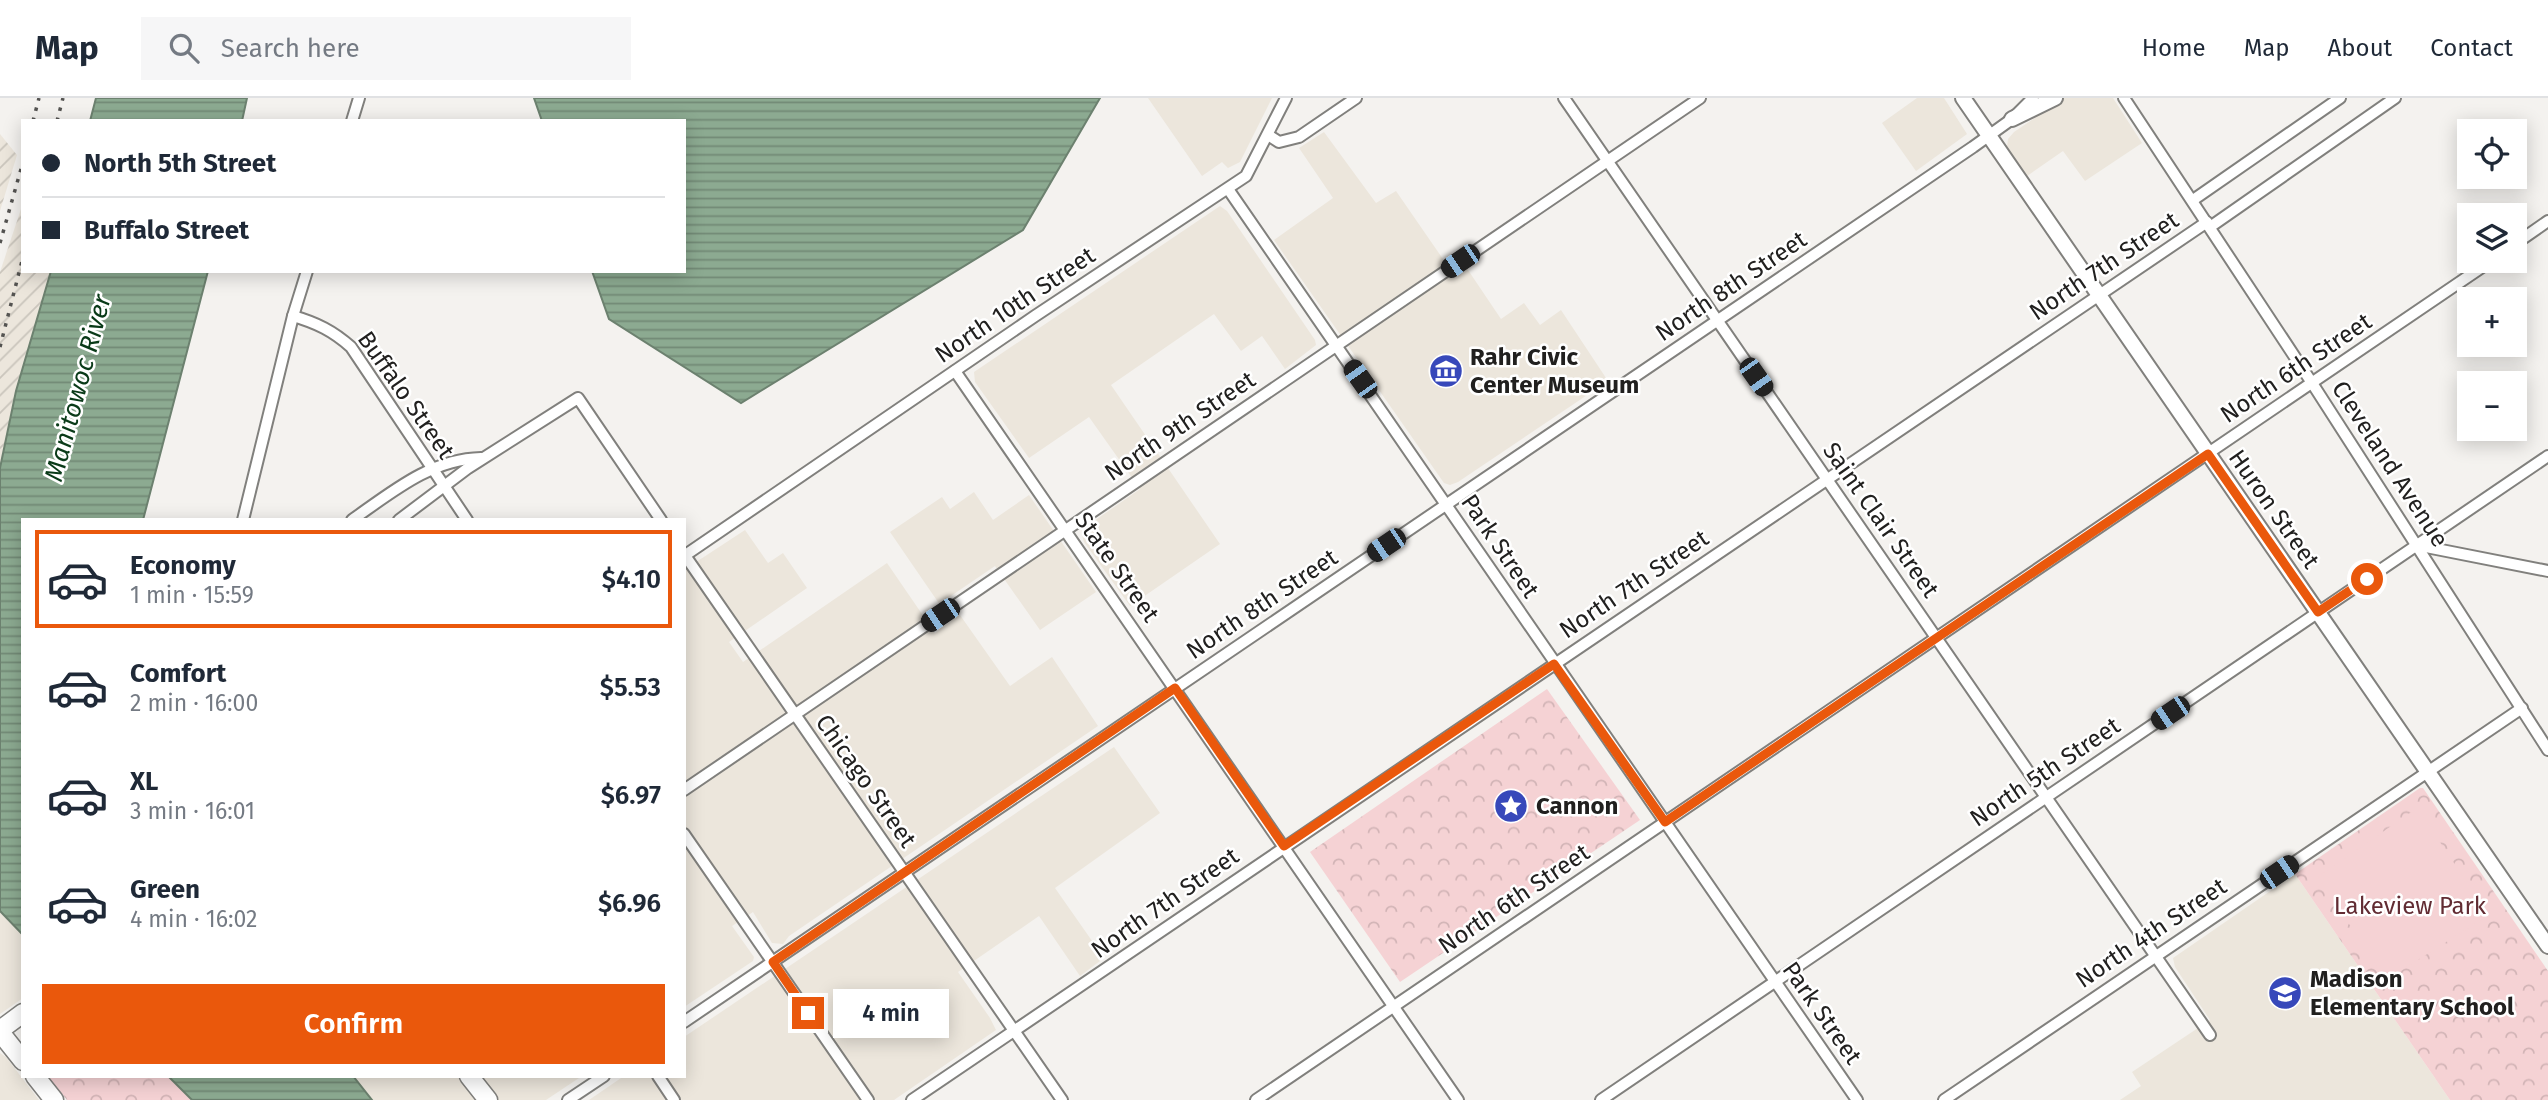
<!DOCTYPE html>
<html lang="en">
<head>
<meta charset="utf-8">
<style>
  :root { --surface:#fff; --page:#f6f6f7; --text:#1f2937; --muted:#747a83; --line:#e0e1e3; --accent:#ea580c }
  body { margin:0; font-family:"Fira Sans",sans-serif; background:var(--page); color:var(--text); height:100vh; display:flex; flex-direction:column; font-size:26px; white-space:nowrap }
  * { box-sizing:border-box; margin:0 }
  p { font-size:23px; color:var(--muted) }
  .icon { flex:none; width:38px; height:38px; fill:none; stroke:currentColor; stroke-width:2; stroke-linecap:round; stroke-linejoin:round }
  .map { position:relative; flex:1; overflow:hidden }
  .details { position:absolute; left:21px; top:420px; width:665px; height:560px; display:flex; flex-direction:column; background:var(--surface); border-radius:0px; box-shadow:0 4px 18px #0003 }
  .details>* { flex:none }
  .guide { position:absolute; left:21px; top:21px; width:665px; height:154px; border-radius:0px; box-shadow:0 4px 18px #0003; display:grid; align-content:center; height:154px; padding:0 21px; background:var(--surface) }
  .fabs { position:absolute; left:2457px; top:21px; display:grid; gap:14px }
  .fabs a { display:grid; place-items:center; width:70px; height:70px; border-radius:0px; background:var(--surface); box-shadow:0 4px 18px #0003; font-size:35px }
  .end { position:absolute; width:32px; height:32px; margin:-16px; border:9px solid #ea580c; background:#fff; box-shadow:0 0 0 4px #fff }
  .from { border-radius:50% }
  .bubble { position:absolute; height:49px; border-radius:0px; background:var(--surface); box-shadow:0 4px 18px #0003; font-size:23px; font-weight:600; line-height:49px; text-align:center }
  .car { position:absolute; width:21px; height:42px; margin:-21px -10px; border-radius:9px; box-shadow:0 0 5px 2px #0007; background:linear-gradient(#222 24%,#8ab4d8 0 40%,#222 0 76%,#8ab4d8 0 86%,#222 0) }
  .guide b { display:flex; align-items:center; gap:24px; height:66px; font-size:26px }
  .guide b+b { border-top:2px solid var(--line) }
  .guide i { width:18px; height:18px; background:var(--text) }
  ul { padding:12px 0 0; list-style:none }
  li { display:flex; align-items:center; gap:21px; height:98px; margin:0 14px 10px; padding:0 7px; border:4px solid transparent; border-radius:0px }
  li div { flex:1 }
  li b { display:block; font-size:26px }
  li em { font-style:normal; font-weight:600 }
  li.on { border-color:var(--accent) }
  li>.icon { width:63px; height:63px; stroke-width:1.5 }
  .cta { display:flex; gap:14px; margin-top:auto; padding:14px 21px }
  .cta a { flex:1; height:80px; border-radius:0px; background:var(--accent); color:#fff; font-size:28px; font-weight:600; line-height:80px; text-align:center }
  header { display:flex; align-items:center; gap:42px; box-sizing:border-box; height:98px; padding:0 35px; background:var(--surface); border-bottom:2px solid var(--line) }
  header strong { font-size:33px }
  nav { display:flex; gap:38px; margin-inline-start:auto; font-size:24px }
  .search { width:490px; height:63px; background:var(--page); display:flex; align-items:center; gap:18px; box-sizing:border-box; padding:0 24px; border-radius:0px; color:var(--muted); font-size:26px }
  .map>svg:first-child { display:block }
  .built { fill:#ece6dc }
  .industrial { fill:url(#industrial-furrows) }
  .park { fill:url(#park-crowns) }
  .pitch { fill:#f5d2d4 }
  .water { fill:url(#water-rules); stroke:#6c816f; stroke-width:2 }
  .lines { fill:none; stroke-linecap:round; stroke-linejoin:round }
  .minor-casing { stroke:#81807d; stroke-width:14 }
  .tertiary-casing { stroke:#81807d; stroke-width:18 }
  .primary-casing { stroke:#81807d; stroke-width:21 }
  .minor { stroke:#fff; stroke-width:10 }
  .tertiary { stroke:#fff; stroke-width:14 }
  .primary { stroke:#fff; stroke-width:18 }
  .rail { stroke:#545351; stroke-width:3.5; stroke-dasharray:3.5 7; stroke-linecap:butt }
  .route { stroke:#ea580c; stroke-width:9 }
  .labels { text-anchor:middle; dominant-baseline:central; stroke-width:5; stroke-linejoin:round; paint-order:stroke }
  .street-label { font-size:24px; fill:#21201f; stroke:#fff }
  .poi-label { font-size:24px; font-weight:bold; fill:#21201f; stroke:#fff; text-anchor:start }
  .park-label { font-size:24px; fill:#622c33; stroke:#fff }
  .water-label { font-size:26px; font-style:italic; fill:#093a18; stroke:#fff }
</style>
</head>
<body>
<header>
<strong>Map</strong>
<div class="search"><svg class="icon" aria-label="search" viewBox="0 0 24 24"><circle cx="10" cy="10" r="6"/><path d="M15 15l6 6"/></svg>Search here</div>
<nav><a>Home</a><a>Map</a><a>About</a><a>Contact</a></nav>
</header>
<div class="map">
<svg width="2548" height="1002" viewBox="0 0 2548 1002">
  <defs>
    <pattern id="industrial-furrows" width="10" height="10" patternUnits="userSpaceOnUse" patternTransform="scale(1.75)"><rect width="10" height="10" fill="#ece6dc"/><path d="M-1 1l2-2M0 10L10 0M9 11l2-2" fill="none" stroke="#cac5bc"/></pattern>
    <pattern id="park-crowns" width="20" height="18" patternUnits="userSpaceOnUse" patternTransform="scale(1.75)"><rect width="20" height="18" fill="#f5d2d4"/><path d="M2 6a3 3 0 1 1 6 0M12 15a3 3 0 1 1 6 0" fill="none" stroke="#d2b4b6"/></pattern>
    <pattern id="water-rules" width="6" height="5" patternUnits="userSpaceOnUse" patternTransform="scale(1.75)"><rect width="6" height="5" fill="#8caa91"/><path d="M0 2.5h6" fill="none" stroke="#728a76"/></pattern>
  </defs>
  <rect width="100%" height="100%" fill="#f4f2ef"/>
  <g class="built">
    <path d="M1148,0H1272L1240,64L1228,70L1222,64L1202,78Z"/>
    <path d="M1917,0H1944L1967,36L1916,73L1882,25Z"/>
    <path d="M2064,0H2113L2142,45L2085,83L2063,53L2027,78L2007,49L2008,41L2014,34Z"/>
    <path d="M1324,34L1376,105L1396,93L1454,177L1466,169L1501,221L1524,205L1540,227L1561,212L1608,283L1458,384L1450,387L1444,385L1274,142L1333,100L1299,50Z"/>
    <path d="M1220,108L1227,113L1315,242L1316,247L1285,271L1262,238L1241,253L1214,216L1111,287L1220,446L1130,508L1084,444L1081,434L1084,430L1140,391L1089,319L1029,360L975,284L974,274Z"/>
    <path d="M974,394L993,422L1029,397L1096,494L1040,532L995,468L948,500L1010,588L1052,559L1098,628L789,838L783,846L772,845L753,814L732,828L754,859L753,863L684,909V472L745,432L768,465L783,455L807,490L729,544L743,564L887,465L935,535L951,523L890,434L942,399L950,411Z"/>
    <path d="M1114,649L1160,715L1055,790L1104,860L1080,878L1039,818L958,874L990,920L996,932L894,1002H589L624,978H684V939Z"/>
    <path d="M2295,776L2450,1002H2120L2141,988L2132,974L2210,922L2175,869L2173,860Z"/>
    <path d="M0,813L23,837V900L0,916Z"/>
    <path d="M0,955L6,959L39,1002H0Z"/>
    <path d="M353,978H582L546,1002H372Z"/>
  </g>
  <g class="industrial">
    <path d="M0,36L17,57L0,113Z"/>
    <path d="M23,105V173H51L16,293L0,370V174Z"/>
  </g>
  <g class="park">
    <path d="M1547,591L1640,722L1400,884L1310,754Z"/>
    <path d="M2420,690H2423L2548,873V1002H2450L2295,776Z"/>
    <path d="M48,978H168L192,1002H67Z"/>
  </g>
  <path class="pitch" d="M2417,710L2489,817L2386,882L2318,779Z"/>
  <g class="water">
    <path d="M96,0H247L242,23H90Z"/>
    <path d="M534,0H1100L1023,132L741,305L609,221L592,173H684V23H542Z"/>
    <path d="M51,173H208L143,422H23V837L0,813V370L16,293Z"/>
    <path d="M168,978H353L372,1002H192Z"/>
  </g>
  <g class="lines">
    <g class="minor-casing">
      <g id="minor">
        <path d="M1564,0L2210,937"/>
        <path d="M2124,0L2312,285L2548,652"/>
        <path d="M352,23L359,0"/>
        <path d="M1268,37L1279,44L1299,39L1356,0"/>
        <path d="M1228,91L1857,1002"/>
        <path d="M2193,102L2340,0"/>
        <path d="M2210,129L2395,0"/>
        <path d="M2515,146L2548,123"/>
        <path d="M293,218C317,225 333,233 351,249L467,422"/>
        <path d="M955,273L1458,1002"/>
        <path d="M243,422L293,218L307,173"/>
        <path d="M352,422C392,394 431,361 481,360"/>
        <path d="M399,422L468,370L578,300L661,422"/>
        <path d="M2416,447L2548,473"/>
        <path d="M684,456L1062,1002"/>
        <path d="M684,458L1035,218L1246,78L1286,0"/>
        <path d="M684,692L1700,0"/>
        <path d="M684,736L868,1002"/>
        <path d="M684,924L1973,49L2012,21L2033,0"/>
        <path d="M658,978L674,1002"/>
        <path d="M568,1002L604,978"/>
        <path d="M912,1002L2207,124"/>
        <path d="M1256,1002L2491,163"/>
        <path d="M1601,1002L2548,358"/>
        <path d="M1944,1002L2522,610"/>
      </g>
    </g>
    <g class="tertiary-casing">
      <g id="tertiary">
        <path d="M1963,0L2548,848"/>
        <path d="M2012,21L2055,0"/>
      </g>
    </g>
    <g class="primary-casing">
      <g id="primary">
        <path d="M0,932L23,915"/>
        <path d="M0,934L23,963"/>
        <path d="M35,978L54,1002"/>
        <path d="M469,978L488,1002"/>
      </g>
    </g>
    <use href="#minor" class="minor"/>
    <use href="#tertiary" class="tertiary"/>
    <use href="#primary" class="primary"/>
    <g class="rail">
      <path d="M33,23L39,0"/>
      <path d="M57,23L63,0"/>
      <path d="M0,145L23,64"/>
      <path d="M0,249L23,159"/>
    </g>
  </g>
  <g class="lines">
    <path class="route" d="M808,915L773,864L1175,590L1284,748L1554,566L1665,724L2208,356L2318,514L2367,481"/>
  </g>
  <defs>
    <g id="museum-disc" transform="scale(1.75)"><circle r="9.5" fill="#3748ba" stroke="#fff"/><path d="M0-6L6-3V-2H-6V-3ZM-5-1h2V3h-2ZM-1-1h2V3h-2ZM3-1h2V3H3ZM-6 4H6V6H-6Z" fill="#fff"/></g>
    <g id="sight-disc" transform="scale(1.75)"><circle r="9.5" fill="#3748ba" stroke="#fff"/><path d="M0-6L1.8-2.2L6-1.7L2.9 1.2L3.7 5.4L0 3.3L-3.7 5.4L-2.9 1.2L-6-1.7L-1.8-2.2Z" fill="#fff"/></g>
    <g id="school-disc" transform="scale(1.75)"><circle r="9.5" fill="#3748ba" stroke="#fff"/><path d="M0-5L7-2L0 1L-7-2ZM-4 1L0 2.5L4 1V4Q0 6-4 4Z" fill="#fff"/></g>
  </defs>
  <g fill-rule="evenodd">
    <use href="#museum-disc" x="1446" y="273"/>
    <use href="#sight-disc" x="1511" y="708"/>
    <use href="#school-disc" x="2285" y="895"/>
  </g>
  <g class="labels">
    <g class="street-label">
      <text transform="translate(2104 168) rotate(-34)">North 7th Street</text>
      <text transform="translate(1731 188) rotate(-34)">North 8th Street</text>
      <text transform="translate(1015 207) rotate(-34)">North 10th Street</text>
      <text transform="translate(2296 270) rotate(-34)">North 6th Street</text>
      <text transform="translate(406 297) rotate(55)">Buffalo Street</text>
      <text transform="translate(1180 328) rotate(-34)">North 9th Street</text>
      <text transform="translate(2390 366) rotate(57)">Cleveland Avenue</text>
      <text transform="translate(2274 411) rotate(55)">Huron Street</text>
      <text transform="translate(1881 422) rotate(55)">Saint Clair Street</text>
      <text transform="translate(1500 448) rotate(56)">Park Street</text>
      <text transform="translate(1117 469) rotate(55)">State Street</text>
      <text transform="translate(1634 486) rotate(-34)">North 7th Street</text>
      <text transform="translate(1262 506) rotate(-34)">North 8th Street</text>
      <text transform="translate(2045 674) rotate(-34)">North 5th Street</text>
      <text transform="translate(866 683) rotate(55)">Chicago Street</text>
      <text transform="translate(1514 801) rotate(-34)">North 6th Street</text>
      <text transform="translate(1165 805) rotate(-35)">North 7th Street</text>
      <text transform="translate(2151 835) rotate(-34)">North 4th Street</text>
      <text transform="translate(1822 915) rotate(55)">Park Street</text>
    </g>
    <g class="poi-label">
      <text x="1470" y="259">Rahr Civic<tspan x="1470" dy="28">Center Museum</tspan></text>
      <text x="1536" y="708">Cannon</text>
      <text x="2310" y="881">Madison<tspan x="2310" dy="28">Elementary School</tspan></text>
    </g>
    <g class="park-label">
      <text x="2410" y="808">Lakeview Park</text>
    </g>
    <g class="water-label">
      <text transform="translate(78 290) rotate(-75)">Manitowoc River</text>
    </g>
  </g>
</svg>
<div class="fabs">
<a><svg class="icon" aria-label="locate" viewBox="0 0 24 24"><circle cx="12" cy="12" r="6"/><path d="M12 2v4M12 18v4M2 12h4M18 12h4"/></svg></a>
<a><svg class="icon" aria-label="layers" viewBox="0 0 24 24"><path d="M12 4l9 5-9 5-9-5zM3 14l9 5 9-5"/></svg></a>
<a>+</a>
<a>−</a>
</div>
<i class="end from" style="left:2367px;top:481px"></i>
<i class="end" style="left:808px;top:915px"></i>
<div class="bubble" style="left:833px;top:891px;width:116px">4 min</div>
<i class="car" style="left:1460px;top:163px;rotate:236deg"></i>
<i class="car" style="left:1756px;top:279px;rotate:145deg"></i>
<i class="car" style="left:1360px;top:281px;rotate:325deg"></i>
<i class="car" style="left:1386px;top:447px;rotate:236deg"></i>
<i class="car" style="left:940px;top:517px;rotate:236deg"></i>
<i class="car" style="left:2170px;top:615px;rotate:236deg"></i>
<i class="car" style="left:2279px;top:774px;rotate:56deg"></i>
<div class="guide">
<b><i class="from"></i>North 5th Street</b>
<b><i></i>Buffalo Street</b>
</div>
<section class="details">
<ul>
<li class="on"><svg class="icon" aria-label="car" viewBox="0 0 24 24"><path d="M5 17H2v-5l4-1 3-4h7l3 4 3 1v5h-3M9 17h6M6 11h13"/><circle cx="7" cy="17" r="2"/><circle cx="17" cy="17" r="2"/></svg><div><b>Economy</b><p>1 min · 15:59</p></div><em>$4.10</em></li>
<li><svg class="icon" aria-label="car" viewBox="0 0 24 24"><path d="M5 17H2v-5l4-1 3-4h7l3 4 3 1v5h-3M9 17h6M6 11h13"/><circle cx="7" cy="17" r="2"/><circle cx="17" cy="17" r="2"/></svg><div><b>Comfort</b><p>2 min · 16:00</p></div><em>$5.53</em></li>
<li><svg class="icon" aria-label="car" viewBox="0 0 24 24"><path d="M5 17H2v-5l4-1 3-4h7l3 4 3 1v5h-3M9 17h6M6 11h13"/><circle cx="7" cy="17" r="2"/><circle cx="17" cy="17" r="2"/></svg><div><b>XL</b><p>3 min · 16:01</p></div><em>$6.97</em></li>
<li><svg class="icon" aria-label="car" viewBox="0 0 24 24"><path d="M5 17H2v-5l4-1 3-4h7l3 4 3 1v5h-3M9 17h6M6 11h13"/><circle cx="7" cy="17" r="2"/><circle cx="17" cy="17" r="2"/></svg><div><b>Green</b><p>4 min · 16:02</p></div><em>$6.96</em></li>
</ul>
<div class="cta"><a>Confirm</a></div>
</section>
</div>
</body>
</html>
